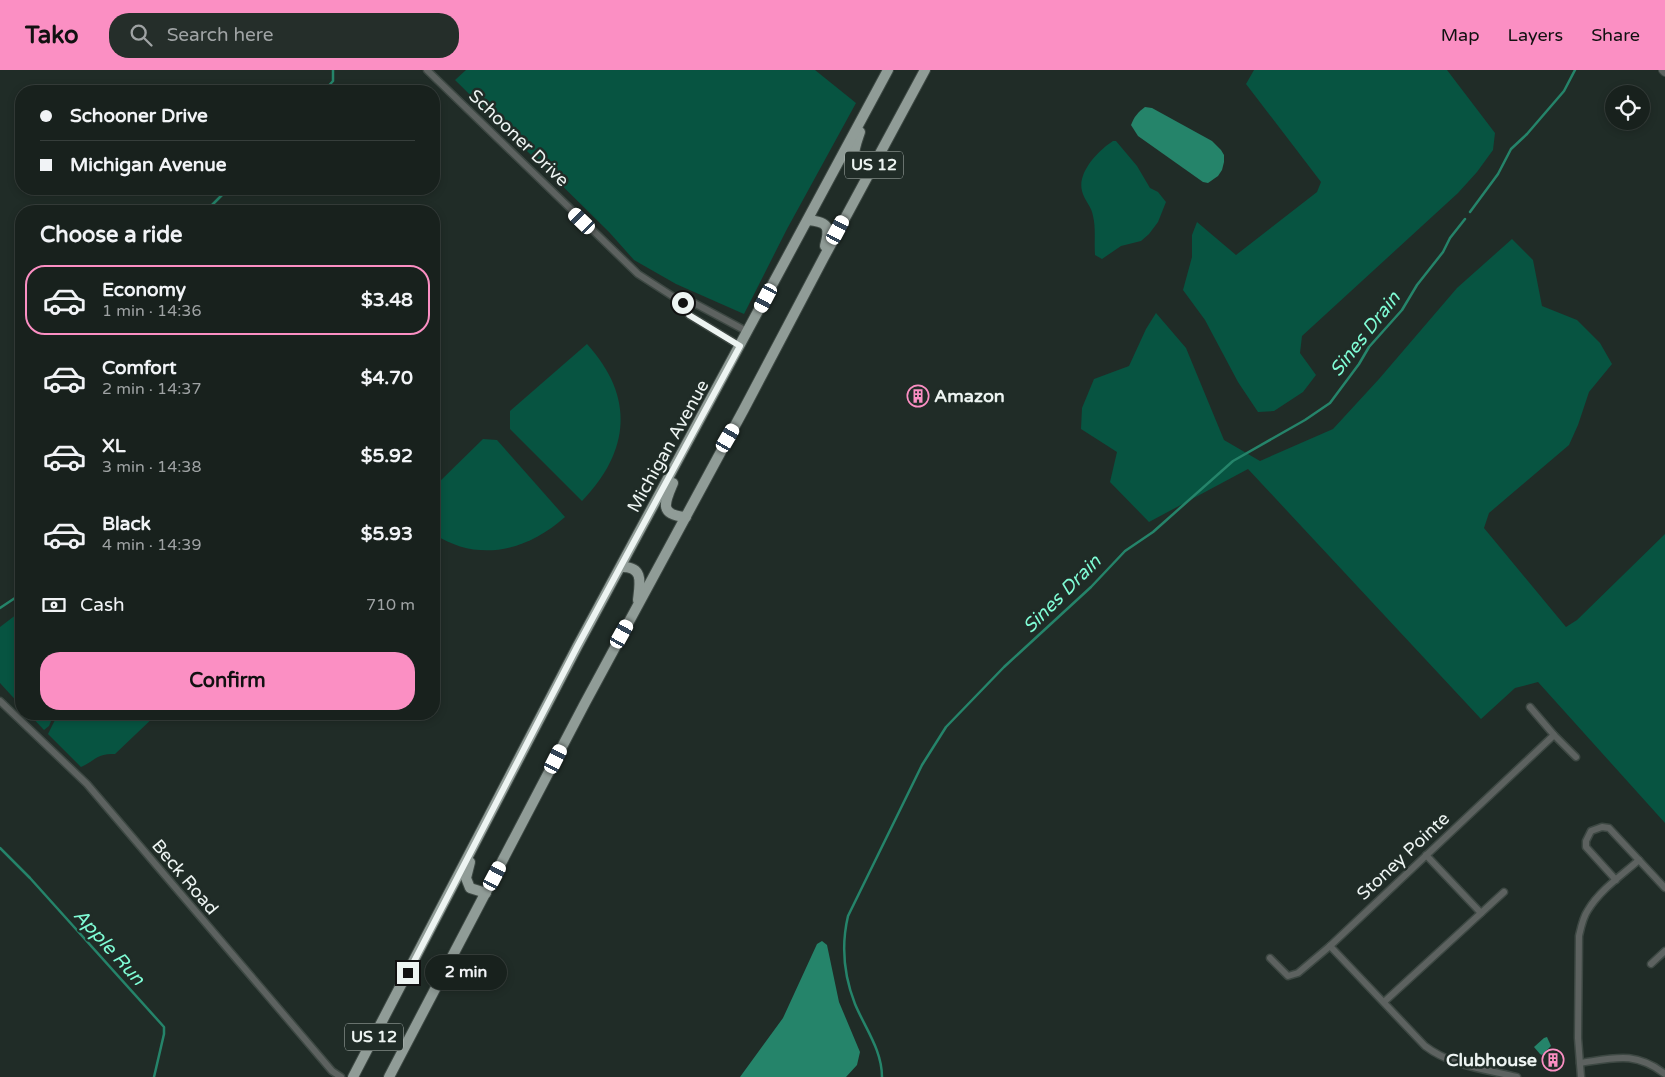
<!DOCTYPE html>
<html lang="en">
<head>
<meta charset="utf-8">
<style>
  :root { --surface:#18211d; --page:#252e2a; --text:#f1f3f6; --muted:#9fa3a4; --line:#363e3b; --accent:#fb8fc3 }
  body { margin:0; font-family:"Varela Round",sans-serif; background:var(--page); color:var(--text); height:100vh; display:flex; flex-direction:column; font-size:19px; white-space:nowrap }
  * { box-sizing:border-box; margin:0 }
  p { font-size:16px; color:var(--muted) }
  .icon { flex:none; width:28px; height:28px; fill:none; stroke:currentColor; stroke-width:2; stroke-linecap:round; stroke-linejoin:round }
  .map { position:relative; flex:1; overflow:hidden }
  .drawer { position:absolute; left:15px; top:135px; width:425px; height:515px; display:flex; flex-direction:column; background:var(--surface); border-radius:20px; box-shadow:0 2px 8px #0003,0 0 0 1px var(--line) }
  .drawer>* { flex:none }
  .top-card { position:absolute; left:15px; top:15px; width:425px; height:110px; border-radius:20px; box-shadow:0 2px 8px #0003,0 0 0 1px var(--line); display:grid; align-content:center; height:110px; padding:0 25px; background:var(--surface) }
  .tools { position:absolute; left:1605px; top:15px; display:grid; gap:10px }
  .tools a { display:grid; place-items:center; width:45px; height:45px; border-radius:50%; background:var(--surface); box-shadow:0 2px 8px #0003,0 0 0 1px var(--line); font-size:25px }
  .end { position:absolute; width:22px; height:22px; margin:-11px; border:6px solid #edf4f2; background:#111; box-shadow:0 0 0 2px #111 }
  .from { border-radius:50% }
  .bubble { position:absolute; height:35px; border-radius:18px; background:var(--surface); box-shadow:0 2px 8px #0003,0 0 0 1px var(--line); font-size:16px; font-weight:700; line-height:35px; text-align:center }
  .car { position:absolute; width:15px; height:30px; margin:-15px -8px; border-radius:6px; box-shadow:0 0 4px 1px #0007; background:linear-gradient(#fff 24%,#345 0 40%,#fff 0 76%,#345 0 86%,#fff 0) }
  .top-card b { display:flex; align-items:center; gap:18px; height:48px; font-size:19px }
  .top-card b+b { border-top:1px solid var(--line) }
  .top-card i { width:12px; height:12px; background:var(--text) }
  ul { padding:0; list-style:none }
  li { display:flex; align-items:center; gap:15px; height:70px; margin:0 10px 8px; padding:0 15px; border:2px solid transparent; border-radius:20px }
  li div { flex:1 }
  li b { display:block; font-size:19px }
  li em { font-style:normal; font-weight:700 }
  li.selected { border-color:var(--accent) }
  li>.icon { width:45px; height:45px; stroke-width:1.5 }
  h2 { padding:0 25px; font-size:22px; line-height:60px }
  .pay { display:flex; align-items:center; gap:12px; height:55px; padding:0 25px; font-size:19px }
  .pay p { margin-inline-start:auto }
  .button { display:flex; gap:10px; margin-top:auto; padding:10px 25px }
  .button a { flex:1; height:58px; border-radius:20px; background:var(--accent); color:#111; font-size:20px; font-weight:700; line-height:58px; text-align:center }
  header { display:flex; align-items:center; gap:30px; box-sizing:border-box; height:70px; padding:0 25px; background:var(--accent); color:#111 }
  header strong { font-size:24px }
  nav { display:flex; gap:28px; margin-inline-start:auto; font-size:18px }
  .search { width:350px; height:45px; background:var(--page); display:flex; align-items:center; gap:12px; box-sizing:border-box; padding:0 18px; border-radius:20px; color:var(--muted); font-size:19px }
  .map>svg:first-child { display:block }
  .green { fill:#075441 }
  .water { fill:#25846a }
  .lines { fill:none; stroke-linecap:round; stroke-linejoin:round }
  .stream { stroke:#25846a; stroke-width:2.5 }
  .minor-casing { stroke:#3d4843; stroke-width:9 }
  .tertiary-casing { stroke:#3d4843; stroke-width:10 }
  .primary-casing { stroke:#3d4843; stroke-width:12 }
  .minor { stroke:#5d6260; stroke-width:6 }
  .tertiary { stroke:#5d6260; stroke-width:8 }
  .primary { stroke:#909c97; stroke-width:10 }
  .route { stroke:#edf4f2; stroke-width:6 }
  .labels { text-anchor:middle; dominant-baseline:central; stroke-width:5; stroke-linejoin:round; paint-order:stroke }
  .shield { fill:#202c27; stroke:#b0b8b5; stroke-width:1 }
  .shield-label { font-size:16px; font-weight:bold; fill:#edf4f2 }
  .street-label { font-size:18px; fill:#edf4f2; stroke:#202c27 }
  .poi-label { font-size:18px; font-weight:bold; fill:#edf4f2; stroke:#202c27; text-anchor:start }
  .water-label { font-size:19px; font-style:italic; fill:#7ffcd5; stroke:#202c27 }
</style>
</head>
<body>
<header>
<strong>Tako</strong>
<div class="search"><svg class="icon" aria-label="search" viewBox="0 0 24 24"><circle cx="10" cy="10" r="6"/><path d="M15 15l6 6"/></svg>Search here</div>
<nav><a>Map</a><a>Layers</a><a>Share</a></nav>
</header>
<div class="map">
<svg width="1665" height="1007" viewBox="0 0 1665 1007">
  <rect width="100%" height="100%" fill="#202c27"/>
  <g class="green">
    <path d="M466,0H815L856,33L787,159L744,244L676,214L634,190L609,162L455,10Z"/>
    <path d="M1254,0H1447L1495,63L1493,80L1477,102L1458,123L1302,266L1300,283L1316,305L1303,322L1274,341L1258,342L1238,312L1205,250L1183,220L1192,187V165L1197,152L1236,185L1317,122L1321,112L1246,14Z"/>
    <path d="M1113,71H1116L1137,96L1150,118L1158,122L1166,132L1158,152L1149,164L1141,171L1121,176L1102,189L1095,185C1094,172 1096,158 1093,146C1092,137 1084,130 1082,121C1077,102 1099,80 1113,71Z"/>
    <path d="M1512,169L1533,190L1542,236L1577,250L1600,273L1612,294L1589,322L1578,355L1569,375L1489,443L1484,458L1566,557L1577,550L1665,464V753L1538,612L1515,618L1481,649L1248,399L1149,452L1110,412L1117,382L1081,359L1082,338L1094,309L1129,296L1146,259L1156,243L1186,278L1224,370L1260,391L1333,359L1379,309L1457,218Z"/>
    <path d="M587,274C635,327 630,381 582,431L510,359V341Z"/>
    <path d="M483,369L497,370L565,447C527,481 478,493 434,464V417Z"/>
    <path d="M21,541V636L0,613V557Z"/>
    <path d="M29,644H54L49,656L44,660Z"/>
    <path d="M58,644H157L115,684C96,683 95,691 81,697L48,664Z"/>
  </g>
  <g class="water">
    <path d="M1145,37L1152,38L1212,71L1221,80L1224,85V92L1222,100L1218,106L1208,113L1203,112L1138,66L1131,55C1134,47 1138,42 1145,37Z"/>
    <path d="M822,871L827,875L839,932L860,982L857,995L846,1007H740L783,948L817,874Z"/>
    <path d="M1547,967L1551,976L1542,985L1540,984L1534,977L1544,968Z"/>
  </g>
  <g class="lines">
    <g class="stream">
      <path d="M324,21L333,11V0"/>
      <path d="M206,141L228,119"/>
      <path d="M1470,142L1498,104L1511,79L1527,64L1564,21L1575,0"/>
      <path d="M0,538L21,524"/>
      <path d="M0,778L30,808L164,957V964L154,1007"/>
      <path d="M882,1007C882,980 865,958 855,934C844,906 841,876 848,846L922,695L946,657L1004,597L1091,517L1125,481L1153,462L1233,391L1305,350L1330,333L1359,294L1369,277L1402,240L1417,215L1443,182L1450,168L1465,149"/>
    </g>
    <g class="minor-casing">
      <g id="minor">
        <path d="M427,0L638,204L683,233"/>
        <path d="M740,276L689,245L683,233H694L748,262"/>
        <path d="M0,631L87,714L332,1001L341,1007"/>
        <path d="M1530,637L1554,665L1576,687"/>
        <path d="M1426,785L1481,843"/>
        <path d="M1616,810L1586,777V771L1591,761L1602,757L1609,758L1665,818"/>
        <path d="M1330,876L1425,976C1451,996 1485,999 1517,1007"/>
        <path d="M1270,888L1288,906L1298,903L1330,876L1554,665"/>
        <path d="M1651,894L1665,881"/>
        <path d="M1384,932L1504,822"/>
        <path d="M1580,993C1615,988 1635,981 1665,1004"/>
        <path d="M1581,1007L1578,968L1579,866C1581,857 1583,847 1588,840C1600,820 1622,805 1639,790"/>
      </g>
    </g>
    <g class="tertiary-casing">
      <path id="tertiary" d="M1663,0L1665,2"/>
    </g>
    <g class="primary-casing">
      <g id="primary">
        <path d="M860,62C854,80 847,94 870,101"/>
        <path d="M808,150C829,152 830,157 825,176"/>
        <path d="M673,413C665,432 658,445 686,447"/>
        <path d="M621,497C644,496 640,513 638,530"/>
        <path d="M470,792L466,808L470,818L486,823"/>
        <path d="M353,1007L577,577L888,0"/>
        <path d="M389,1007L585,633L744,339L823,189L925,0"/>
      </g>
    </g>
    <use href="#minor" class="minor"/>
    <use href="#tertiary" class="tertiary"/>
    <use href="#primary" class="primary"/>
  </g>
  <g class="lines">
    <path class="route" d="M408,903L577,577L740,276L689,245L683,233"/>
  </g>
  <defs>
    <g id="building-ring" transform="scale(1.125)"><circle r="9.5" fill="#202c27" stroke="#fb8fc3" stroke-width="1.5"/><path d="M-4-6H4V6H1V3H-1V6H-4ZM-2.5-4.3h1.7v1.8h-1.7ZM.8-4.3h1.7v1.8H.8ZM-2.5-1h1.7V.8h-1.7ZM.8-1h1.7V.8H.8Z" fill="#fb8fc3"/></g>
  </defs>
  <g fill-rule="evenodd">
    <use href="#building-ring" x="918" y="326"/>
    <use href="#building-ring" x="1553" y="990"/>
  </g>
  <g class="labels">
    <g class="shield">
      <rect x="845" y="81.5" width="58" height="27" rx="4"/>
      <rect x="345" y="953.5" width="58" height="27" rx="4"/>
    </g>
    <g class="shield-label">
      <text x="874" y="95">US 12</text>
      <text x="374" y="967">US 12</text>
    </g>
    <g class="street-label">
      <text transform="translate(519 68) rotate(44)">Schooner Drive</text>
      <text transform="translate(668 376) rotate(-61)">Michigan Avenue</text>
      <text transform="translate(1403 786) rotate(-43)">Stoney Pointe</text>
      <text transform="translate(185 807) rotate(50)">Beck Road</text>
    </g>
    <g class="poi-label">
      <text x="934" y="326">Amazon</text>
      <text x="1537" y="990" text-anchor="end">Clubhouse</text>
    </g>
    <g class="water-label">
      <text transform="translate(1365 264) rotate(-52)">Sines Drain</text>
      <text transform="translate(1062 524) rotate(-45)">Sines Drain</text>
      <text transform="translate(109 877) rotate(48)">Apple Run</text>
    </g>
  </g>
</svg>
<div class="tools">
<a><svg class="icon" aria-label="locate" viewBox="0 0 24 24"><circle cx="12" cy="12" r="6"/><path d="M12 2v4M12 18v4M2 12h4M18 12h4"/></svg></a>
</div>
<i class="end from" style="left:683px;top:233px"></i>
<i class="end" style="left:408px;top:903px"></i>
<div class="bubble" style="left:425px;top:885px;width:82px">2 min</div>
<i class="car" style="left:582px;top:151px;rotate:314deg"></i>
<i class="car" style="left:838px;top:160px;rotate:28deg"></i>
<i class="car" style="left:766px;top:228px;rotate:208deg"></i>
<i class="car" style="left:728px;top:368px;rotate:30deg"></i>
<i class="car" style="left:622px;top:564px;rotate:29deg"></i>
<i class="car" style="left:556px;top:689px;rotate:27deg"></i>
<i class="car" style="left:495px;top:806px;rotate:28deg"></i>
<div class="top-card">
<b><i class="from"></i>Schooner Drive</b>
<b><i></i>Michigan Avenue</b>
</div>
<section class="drawer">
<h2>Choose a ride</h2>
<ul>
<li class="selected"><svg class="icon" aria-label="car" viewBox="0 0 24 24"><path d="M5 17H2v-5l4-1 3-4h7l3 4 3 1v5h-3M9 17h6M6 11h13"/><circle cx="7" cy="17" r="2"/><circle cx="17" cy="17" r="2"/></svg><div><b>Economy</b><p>1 min · 14:36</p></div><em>$3.48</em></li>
<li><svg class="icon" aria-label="car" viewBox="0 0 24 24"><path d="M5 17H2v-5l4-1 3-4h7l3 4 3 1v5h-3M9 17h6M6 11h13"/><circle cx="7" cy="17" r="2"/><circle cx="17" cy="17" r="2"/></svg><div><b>Comfort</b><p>2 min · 14:37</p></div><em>$4.70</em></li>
<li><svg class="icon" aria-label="car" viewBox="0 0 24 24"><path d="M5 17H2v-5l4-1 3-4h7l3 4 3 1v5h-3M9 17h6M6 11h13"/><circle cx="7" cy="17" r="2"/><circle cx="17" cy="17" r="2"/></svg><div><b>XL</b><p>3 min · 14:38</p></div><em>$5.92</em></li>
<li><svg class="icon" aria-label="car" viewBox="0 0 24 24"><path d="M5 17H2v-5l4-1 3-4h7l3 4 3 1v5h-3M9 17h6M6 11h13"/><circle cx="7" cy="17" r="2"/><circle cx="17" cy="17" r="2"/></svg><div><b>Black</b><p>4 min · 14:39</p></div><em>$5.93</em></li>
</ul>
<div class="pay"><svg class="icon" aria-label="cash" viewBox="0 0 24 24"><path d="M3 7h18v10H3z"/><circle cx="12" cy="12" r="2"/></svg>Cash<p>710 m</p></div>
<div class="button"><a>Confirm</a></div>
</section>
</div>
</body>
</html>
